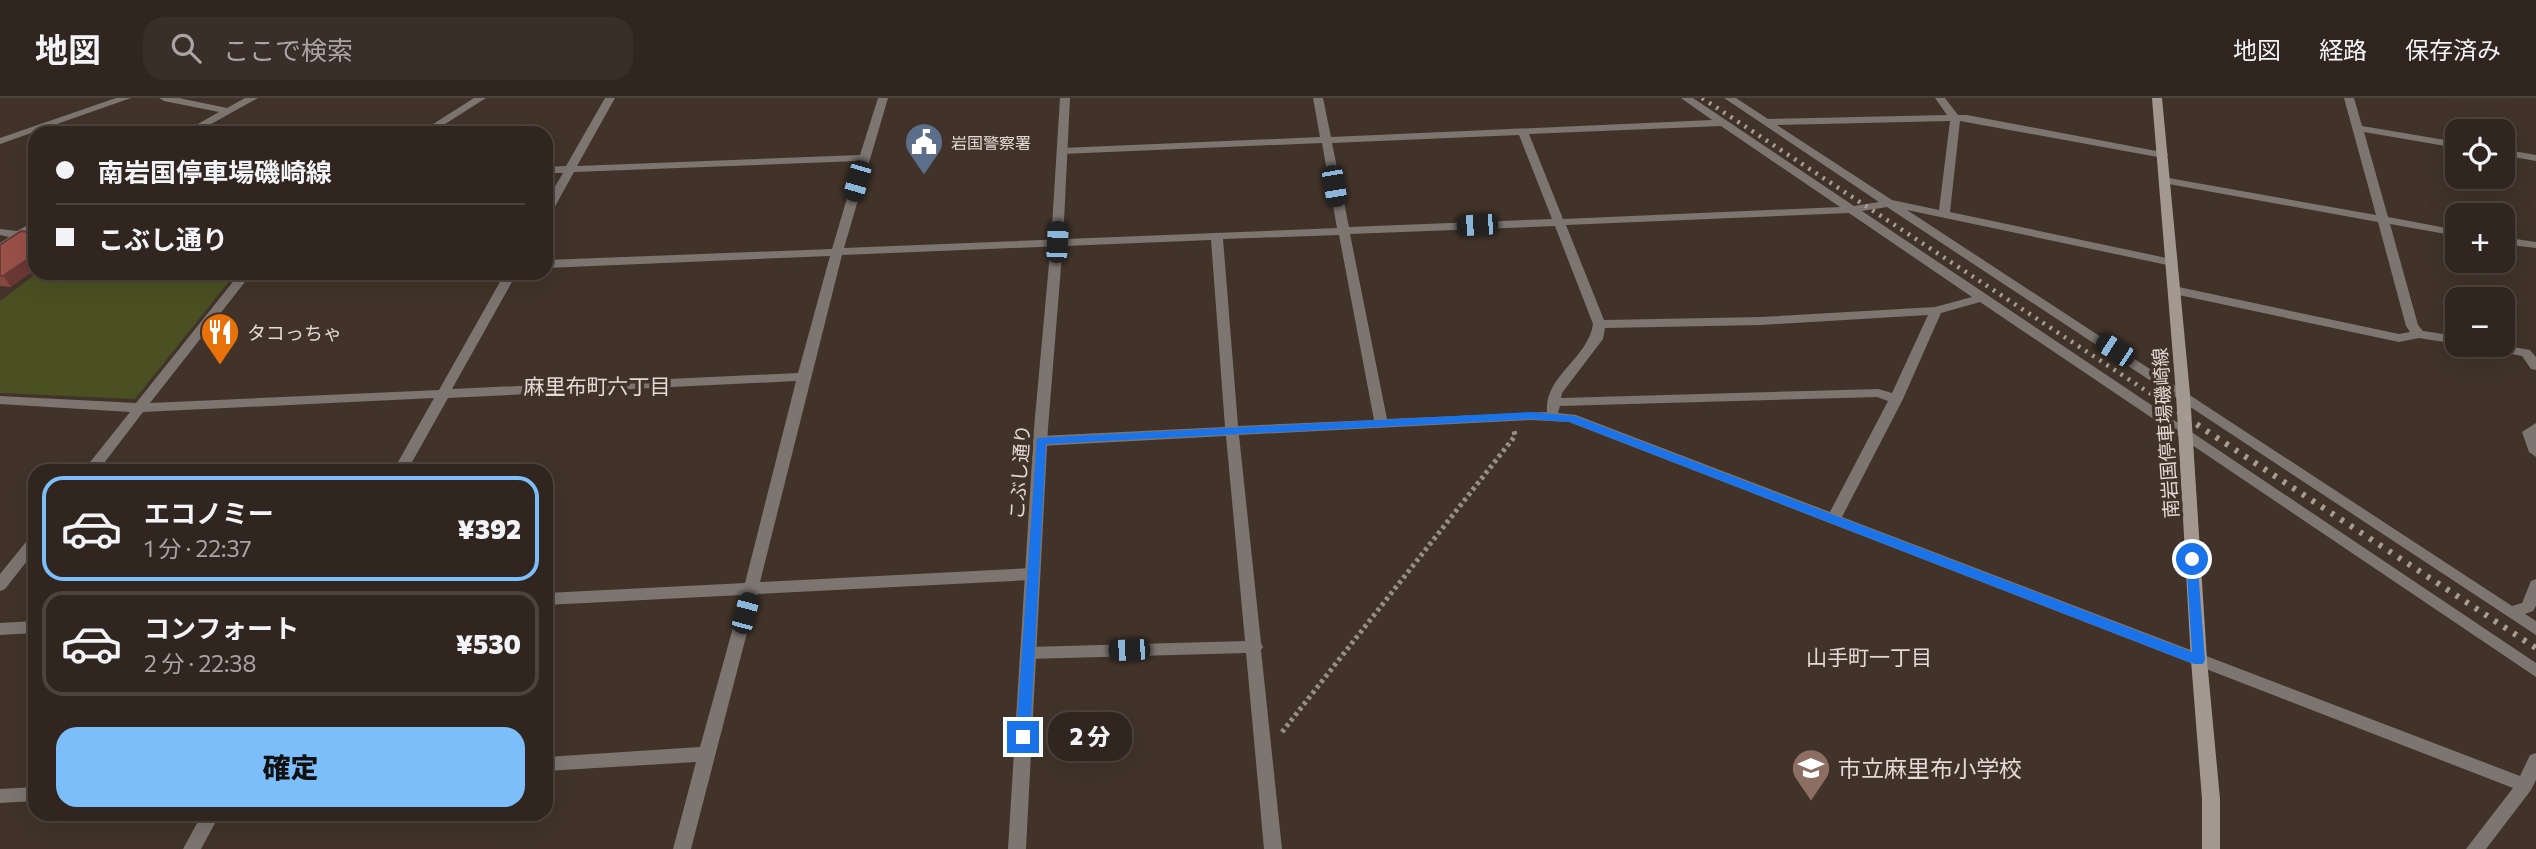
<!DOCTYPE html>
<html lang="ja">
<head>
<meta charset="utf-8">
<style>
  :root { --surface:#31261f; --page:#392e28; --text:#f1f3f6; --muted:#a8a5a4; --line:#4c433d; --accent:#7cbef9 }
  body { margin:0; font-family:Commissioner,"Noto Sans JP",sans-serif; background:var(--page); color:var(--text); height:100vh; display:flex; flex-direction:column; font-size:26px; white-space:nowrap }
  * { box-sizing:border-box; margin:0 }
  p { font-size:23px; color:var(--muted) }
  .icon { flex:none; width:38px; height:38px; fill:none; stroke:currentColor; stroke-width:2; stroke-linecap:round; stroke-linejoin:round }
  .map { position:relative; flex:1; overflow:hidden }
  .details { position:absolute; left:28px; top:366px; width:525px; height:357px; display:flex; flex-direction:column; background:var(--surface); border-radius:21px; box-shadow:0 7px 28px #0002,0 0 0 2px var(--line) }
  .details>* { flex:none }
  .hud { position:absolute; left:28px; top:28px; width:525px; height:154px; border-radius:21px; box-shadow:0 7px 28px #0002,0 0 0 2px var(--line); display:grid; align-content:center; height:154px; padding:0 28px; background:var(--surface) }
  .tools { position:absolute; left:2445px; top:21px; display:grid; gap:14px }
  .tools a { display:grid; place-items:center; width:70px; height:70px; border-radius:14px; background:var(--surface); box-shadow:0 7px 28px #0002,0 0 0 2px var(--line); font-size:35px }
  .end { position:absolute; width:32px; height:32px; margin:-16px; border:9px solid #1a73e8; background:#fff; box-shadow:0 0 0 4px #fff }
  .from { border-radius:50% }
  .bubble { position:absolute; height:49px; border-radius:21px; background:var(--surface); box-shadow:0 7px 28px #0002,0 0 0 2px var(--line); font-size:23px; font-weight:800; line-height:49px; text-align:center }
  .car { position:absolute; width:21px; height:42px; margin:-21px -10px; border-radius:9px; box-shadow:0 0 5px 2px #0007; background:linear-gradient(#222 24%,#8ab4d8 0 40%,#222 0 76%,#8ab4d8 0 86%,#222 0) }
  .hud b { display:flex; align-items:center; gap:24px; height:66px; font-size:26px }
  .hud b+b { border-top:2px solid var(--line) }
  .hud i { width:18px; height:18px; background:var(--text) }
  ul { padding:12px 0 0; list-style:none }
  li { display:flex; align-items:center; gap:21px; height:105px; margin:0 14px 10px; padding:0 14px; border:4px solid var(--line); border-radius:21px }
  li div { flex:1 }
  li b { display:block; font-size:26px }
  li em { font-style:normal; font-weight:800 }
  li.active { border-color:var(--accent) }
  li>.icon { width:63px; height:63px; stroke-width:1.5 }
  .primary-button { display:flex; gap:14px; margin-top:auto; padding:14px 28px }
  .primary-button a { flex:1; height:80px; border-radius:21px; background:var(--accent); color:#111; font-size:28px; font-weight:800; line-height:80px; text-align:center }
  header { display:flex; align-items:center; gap:42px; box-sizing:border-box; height:98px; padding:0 35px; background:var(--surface); border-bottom:2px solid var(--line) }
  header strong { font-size:33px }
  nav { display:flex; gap:38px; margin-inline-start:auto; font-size:24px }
  .search { width:490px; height:63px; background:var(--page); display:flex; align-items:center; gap:18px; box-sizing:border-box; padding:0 24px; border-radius:21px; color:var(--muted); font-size:26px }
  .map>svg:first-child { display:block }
  .green { fill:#4b5022 }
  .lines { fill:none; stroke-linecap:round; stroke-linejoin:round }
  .path { stroke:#998e86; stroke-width:5; stroke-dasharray:3.5 3.5; stroke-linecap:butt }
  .minor { fill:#7c7570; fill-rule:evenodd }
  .tertiary { fill:#7c7570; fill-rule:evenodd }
  .secondary { fill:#a39890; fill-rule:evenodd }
  .rail-far1 { stroke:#a89d96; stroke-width:4.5; stroke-dasharray:2.5 6; stroke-linecap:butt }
  .rail { stroke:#a89d96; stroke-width:6; stroke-dasharray:3.5 8; stroke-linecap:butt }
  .wall { fill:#844640 }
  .shaded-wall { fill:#6b3934 }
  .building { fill:#99514a; stroke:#6b3934; stroke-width:2 }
  .route { fill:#1a73e8 }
  .labels { text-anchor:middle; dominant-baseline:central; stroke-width:7; stroke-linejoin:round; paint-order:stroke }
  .far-poi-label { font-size:16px; fill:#e3dad4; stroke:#413329; text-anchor:start }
  .poi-label { font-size:19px; fill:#e3dad4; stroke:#413329; text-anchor:start }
  .street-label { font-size:19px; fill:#e3dad4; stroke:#413329 }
  .neighbourhood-label { font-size:21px; fill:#e3dad4; stroke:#413329 }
  .near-poi-label { font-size:23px; fill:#e3dad4; stroke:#413329; text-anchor:start }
</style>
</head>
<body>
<header>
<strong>地図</strong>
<div class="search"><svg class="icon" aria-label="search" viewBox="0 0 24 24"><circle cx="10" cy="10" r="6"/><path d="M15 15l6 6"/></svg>ここで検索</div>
<nav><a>地図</a><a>経路</a><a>保存済み</a></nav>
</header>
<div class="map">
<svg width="2536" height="751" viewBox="0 0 2536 751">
  <rect width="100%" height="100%" fill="#413329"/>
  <path class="green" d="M37,175H232L235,176L135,301L0,295V203Z"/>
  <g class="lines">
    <path class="path" d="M1282,634L1515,338L1514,332"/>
    <g class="minor">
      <path d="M116,0H131L0,46V40Z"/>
      <path d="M159,0H179L227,10L245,0H258L195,35H182L219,14L164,3Z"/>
      <path d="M474,0H486L431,35H419Z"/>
      <path d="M605,0H615L577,68L860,57L878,0H888L844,150L1337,130L1322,45L1062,56L1057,53L1062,50L1320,39L1313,0H1323L1331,39L1712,22L1681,0H1693L1854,108L1879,104L1724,0H1736L1768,21L1947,17L1935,0H1945L1958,17H1967L2167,55L2168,57L2163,60L1960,23L1950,114L2176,162L2178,164L2172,168L1907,112L2512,508L2522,505L2531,483L2536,481V508L2533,513L2525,516L2536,523V537L1887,109L1862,113L2536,565V579L1980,204L1941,215L1903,301L1842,419L2520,678L2530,657L2536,655V682L2531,692L2486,751H2466L2513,690L1569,324L1530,322L1239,337L1261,545L1263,549L1261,552L1282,751H1264L1246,555L1028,561L1022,559L1020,555L1022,551L1028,549L1245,543L1226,338L1040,348L1033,343L1040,338L1225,329L1211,142L842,157L760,484L1032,470L1037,472L1040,476L1037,480L1032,482L757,496L691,751H673L696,664L546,673V659L700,649L742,497L546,507V495L745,485L796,283L448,300L407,373H393L434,300L143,314L98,373H83L130,314L0,306V298L136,305L240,175H252L150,305L439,292L505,175H517L452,291L798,275L830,158L546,170V162L832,151L858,63L574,74L552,114L546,117V104L563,75H546V69L566,68ZM1950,23L1939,112L1892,102L1777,27ZM1721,28L1840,109L1563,121L1529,36ZM1519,37L1552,121L1349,129L1332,45ZM1849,115L1972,199L1935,209L1761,219L1604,222L1566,127ZM1555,128L1593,226C1588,261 1544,278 1547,314L1387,321L1350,136ZM1339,137L1374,322L1238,328L1223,141ZM1928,217L1892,295L1878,291L1561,300L1562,295L1603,241L1605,230L1761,227ZM1877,299L1888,303L1830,414L1576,317L1558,315L1560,308Z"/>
      <path d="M2344,0H2354L2362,28L2457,44V50L2364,34L2388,119L2457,132V138L2390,126L2418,227L2423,233L2457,238V246L2419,240L2399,244L2174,196L2168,192L2174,188L2399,236L2410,234L2406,228L2378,124L2163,85L2158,82L2163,79L2376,117Z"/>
      <path d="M2502,51L2536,57V63L2502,57Z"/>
      <path d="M35,123V131L30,135L35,136V142L21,140L0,153V145L9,139L0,137V131L17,133Z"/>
      <path d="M2502,139L2536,144V150L2502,146Z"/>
      <path d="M2478,247H2502L2530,252L2536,259V272L2531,271L2522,258L2480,250Z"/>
      <path d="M2536,325V359L2529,354L2522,334Z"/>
      <path d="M35,438V453L5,491L0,493V476L30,439Z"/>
      <path d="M35,523V535L0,537V525Z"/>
      <path d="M35,689V703L0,705V691Z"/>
      <path d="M202,716H220L201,751H183Z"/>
    </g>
    <path class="tertiary" d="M1060,0H1070L1063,144L1048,330L1026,751H1008L1034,330L1051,144Z"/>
    <path class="secondary" d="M2152,0H2162L2190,296L2207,562L2220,701V751H2202V701L2191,562L2176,296Z"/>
    <path class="rail-far1" d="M1702,0L2189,321"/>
    <path class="rail" d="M2187,320L2536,550"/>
  </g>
  <path class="wall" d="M0,147L11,189L0,188Z"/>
  <path class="shaded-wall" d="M35,156V172L11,189L3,178Z"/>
  <path class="building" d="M21,133L35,135V156L3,178H0V147Z"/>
  <path class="route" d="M1530,314L1575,318L2192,554L2186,461L2192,457L2197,458L2205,562L2203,566H2194L1570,324L1530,321L1046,346L1030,639L1028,643H1018L1016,639L1037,340Z"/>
  <defs>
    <g id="civic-pin" transform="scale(2.0125)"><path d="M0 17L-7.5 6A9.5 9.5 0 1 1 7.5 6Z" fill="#5c6f8a" stroke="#413329"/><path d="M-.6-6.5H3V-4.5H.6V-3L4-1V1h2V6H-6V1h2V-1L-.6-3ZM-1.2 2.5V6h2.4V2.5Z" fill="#fff"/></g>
    <g id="restaurant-pin" transform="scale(2.0125)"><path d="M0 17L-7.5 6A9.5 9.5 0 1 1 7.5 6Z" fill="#e8710a" stroke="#413329"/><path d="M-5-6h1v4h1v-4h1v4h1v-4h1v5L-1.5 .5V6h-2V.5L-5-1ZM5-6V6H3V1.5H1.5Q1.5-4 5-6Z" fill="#fff"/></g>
    <g id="school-pin" transform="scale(2.0125)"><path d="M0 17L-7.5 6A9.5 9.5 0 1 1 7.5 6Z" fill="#8d6e63" stroke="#413329"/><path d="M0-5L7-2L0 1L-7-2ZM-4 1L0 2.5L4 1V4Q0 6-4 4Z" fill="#fff"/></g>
  </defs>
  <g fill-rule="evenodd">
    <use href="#civic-pin" x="924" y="44"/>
    <use href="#restaurant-pin" x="220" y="234"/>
    <use href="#school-pin" x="1811" y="670"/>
  </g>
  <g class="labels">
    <g class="far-poi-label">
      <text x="951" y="44">岩国警察署</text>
    </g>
    <g class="poi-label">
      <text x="247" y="234">タコっちゃ</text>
    </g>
    <g class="street-label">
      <text transform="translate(2165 335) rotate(-94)">南岩国停車場磯崎線</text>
      <text transform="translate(1019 374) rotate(-86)">こぶし通り</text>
    </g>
    <g class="neighbourhood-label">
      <text x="597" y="287">麻里布町六丁目</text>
      <text x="1869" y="558">山手町一丁目</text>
    </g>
    <g class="near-poi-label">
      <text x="1838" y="670">市立麻里布小学校</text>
    </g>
  </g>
</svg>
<div class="tools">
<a><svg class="icon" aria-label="locate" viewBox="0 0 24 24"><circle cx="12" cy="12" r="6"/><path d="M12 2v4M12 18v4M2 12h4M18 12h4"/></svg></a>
<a>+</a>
<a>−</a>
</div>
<i class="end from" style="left:2192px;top:461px"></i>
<i class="end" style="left:1023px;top:639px"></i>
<div class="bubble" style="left:1048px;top:614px;width:84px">2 分</div>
<i class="car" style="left:857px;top:83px;rotate:196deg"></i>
<i class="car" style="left:1334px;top:88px;rotate:170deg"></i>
<i class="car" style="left:1477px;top:127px;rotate:267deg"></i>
<i class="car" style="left:1057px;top:144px;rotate:3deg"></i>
<i class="car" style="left:2115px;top:252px;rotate:303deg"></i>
<i class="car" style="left:745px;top:515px;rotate:15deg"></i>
<i class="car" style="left:1129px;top:552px;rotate:268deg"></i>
<div class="hud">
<b><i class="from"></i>南岩国停車場磯崎線</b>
<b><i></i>こぶし通り</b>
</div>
<section class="details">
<ul>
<li class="active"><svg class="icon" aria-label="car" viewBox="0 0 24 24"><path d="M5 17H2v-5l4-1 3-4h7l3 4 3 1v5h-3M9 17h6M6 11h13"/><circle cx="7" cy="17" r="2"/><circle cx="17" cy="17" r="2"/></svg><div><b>エコノミー</b><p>1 分 · 22:37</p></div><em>¥392</em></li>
<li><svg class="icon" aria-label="car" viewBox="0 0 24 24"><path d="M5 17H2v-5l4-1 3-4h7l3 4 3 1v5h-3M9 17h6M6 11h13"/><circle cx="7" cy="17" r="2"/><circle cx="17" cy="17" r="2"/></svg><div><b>コンフォート</b><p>2 分 · 22:38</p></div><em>¥530</em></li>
</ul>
<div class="primary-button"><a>確定</a></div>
</section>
</div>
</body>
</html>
